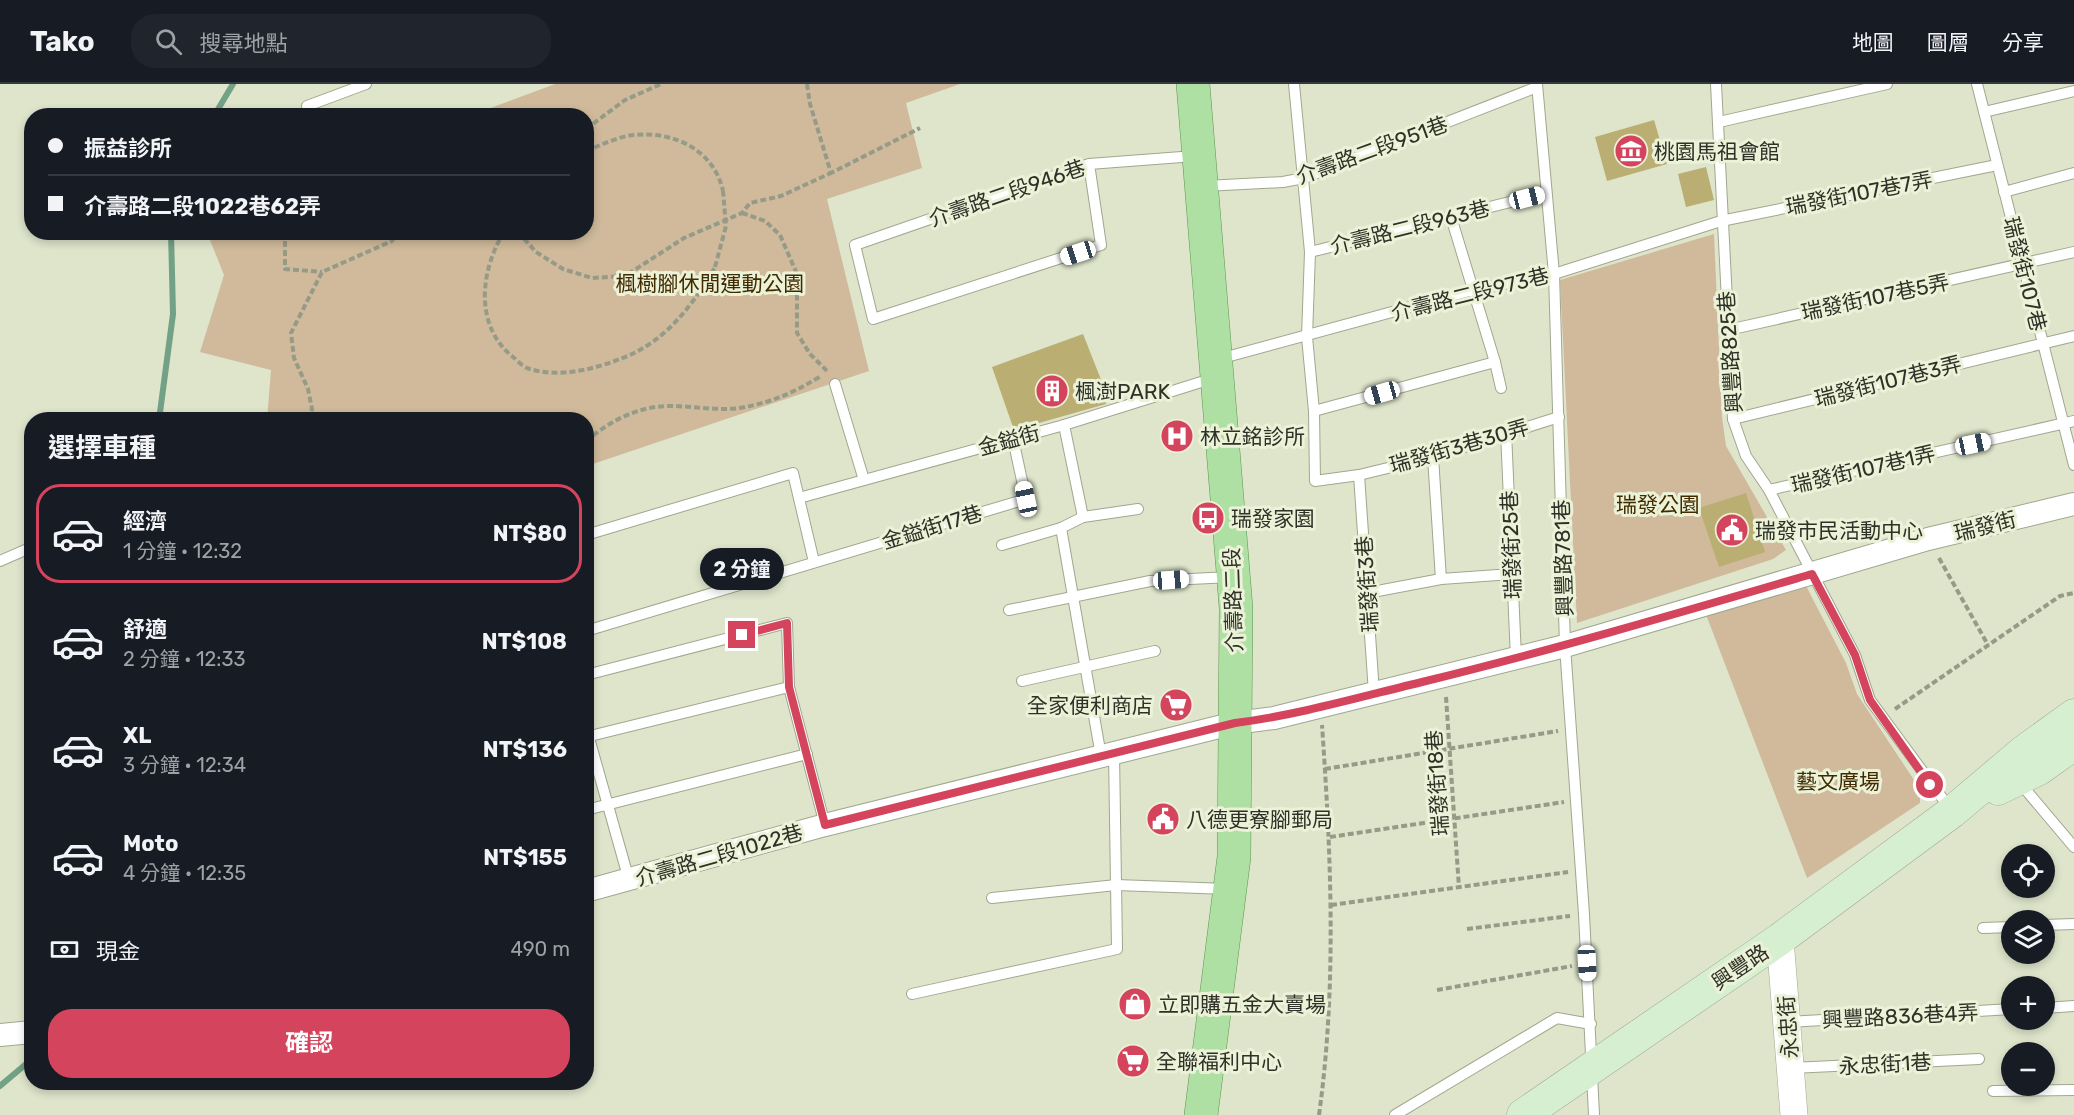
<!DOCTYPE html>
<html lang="zh-TW">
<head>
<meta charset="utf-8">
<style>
  :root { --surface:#171b24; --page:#20242c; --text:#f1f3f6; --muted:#9ea1a6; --line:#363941; --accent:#d4445d }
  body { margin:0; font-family:Rubik,"Noto Sans TC",sans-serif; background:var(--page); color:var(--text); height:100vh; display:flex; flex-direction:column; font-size:22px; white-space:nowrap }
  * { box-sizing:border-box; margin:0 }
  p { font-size:20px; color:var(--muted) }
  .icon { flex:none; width:33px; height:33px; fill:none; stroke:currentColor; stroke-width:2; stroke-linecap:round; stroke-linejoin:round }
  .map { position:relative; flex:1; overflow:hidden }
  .side { position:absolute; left:24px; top:328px; width:570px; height:678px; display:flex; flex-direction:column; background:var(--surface); border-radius:24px; box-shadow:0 3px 9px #0003 }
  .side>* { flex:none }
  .banner { position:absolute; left:24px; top:24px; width:570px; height:132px; border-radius:24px; box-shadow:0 3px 9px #0003; display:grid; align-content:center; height:132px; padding:0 24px; background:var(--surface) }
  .fabs { position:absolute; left:2001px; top:760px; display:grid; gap:12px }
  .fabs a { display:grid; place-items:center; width:54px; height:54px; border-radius:50%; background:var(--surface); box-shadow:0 3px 9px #0003; font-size:30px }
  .end { position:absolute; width:27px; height:27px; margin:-14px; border:8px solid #d4445d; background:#fff; box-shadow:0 0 0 3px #fff }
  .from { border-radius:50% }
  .bubble { position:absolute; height:42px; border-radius:21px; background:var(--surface); box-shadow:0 3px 9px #0003; font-size:20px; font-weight:700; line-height:42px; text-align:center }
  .car { position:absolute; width:18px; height:36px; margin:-18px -9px; border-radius:8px; box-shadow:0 0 4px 2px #0007; background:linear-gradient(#fff 24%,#345 0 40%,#fff 0 76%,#345 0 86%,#fff 0) }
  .banner b { display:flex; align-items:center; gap:21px; height:57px; font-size:22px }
  .banner b+b { border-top:2px solid var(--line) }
  .banner i { width:15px; height:15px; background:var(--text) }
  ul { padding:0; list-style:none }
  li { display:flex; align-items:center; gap:18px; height:99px; margin:0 12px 9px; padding:0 12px; border:3px solid transparent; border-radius:24px }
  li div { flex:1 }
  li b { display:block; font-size:22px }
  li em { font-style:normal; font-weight:700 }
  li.on { border-color:var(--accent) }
  li>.icon { width:54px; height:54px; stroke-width:1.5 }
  h2 { padding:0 24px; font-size:27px; line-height:72px }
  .pay { display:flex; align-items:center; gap:15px; height:66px; padding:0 24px; font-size:22px }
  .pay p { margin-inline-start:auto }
  .primary-button { display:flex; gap:12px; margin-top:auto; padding:12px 24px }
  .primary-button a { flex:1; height:69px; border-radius:24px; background:var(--accent); color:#fff; font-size:24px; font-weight:700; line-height:69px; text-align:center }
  header { display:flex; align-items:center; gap:36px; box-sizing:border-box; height:84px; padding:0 30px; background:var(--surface); border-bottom:2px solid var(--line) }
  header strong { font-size:28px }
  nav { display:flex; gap:33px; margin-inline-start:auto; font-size:21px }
  .search { width:420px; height:54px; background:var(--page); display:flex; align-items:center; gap:15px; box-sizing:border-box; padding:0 21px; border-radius:24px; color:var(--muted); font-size:22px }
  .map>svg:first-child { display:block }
  .green { fill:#d0ba9b }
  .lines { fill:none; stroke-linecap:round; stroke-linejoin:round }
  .stream { stroke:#73a186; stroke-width:6 }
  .building { fill:#baae72 }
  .service-casing { stroke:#a0a78f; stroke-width:12 }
  .minor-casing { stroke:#a0a78f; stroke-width:24 }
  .tertiary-casing { stroke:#a0a78f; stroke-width:28 }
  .secondary-casing { stroke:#a0a78f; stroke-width:33 }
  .primary-casing { stroke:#5e9550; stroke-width:34 }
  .path { stroke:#969b88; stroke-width:4; stroke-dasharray:6 3; stroke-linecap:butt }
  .service { stroke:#fff; stroke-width:10 }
  .minor { stroke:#fff; stroke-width:22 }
  .tertiary { stroke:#fff; stroke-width:27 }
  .secondary { stroke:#d6efd1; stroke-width:32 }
  .primary { stroke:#aee0a3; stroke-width:33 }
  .path-bridge { stroke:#969b88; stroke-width:4; stroke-dasharray:6 3; stroke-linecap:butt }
  .route { stroke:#d4445d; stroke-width:8 }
  .labels { text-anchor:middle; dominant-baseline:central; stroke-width:6; stroke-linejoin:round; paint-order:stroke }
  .street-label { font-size:21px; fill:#2e3127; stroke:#ebf2d8 }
  .poi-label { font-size:21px; fill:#2e3127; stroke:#ebf2d8; text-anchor:start }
  .park-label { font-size:21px; fill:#422a00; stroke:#ebf2d8 }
</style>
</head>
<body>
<header>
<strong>Tako</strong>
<div class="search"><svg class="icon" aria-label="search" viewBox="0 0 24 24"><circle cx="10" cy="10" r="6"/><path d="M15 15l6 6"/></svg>搜尋地點</div>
<nav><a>地圖</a><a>圖層</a><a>分享</a></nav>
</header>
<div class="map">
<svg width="2074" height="1031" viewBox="0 0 2074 1031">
  <rect width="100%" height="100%" fill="#dee5cb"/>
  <g class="green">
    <path d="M555,0H960L906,19L922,84L827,115L869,287L587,382L586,336H267L271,286L200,268L224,191L210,156L216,149L586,148V32L472,31Z"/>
    <path d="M1714,150L1722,333L1726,362L1786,466L1773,475L1577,539L1560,196Z"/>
    <path d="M1803,496L1846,579L1857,610L1920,705V719L1807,794L1705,528Z"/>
  </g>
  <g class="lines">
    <g class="stream">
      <path d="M214,32L233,0"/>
      <path d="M159,336L173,230L171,148"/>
      <path d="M0,1002L32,975"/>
    </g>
  </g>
  <g class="building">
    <path d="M1654,36L1667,80L1607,97L1595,53Z"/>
    <path d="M1706,83L1714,116L1686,123L1678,90Z"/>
    <path d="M1083,250L1100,293L1106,320L1014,346L992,283Z"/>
    <path d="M1746,409L1765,468L1719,483L1699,424Z"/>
  </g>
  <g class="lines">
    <g class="service-casing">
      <g id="service">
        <path d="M1294,0L1310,168L1307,253L1314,327L1315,397L1359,391L1433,373L1559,333"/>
        <path d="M1537,0L1554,190L1565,562L1584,830L1594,1031"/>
        <path d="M1716,0L1733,335L1746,372L1769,406L1855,571L1870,616L1951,726"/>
        <path d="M1977,0L2074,381"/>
        <path d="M307,22L366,0"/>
        <path d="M1984,28L2074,7"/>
        <path d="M1719,38L1887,0"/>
        <path d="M1089,80L1101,161L873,235L855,161L1089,80L1195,72"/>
        <path d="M1205,102L1283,98L1304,94L1537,3"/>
        <path d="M2004,108L2074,89"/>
        <path d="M1451,133L1495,278L1501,304"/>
        <path d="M1310,168L1546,109"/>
        <path d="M1728,246L2074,168"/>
        <path d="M1219,275L1473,206L1554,190L1721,137L1997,81"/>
        <path d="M835,300L864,396"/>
        <path d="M1314,327L1495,278"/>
        <path d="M1733,335L2074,252"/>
        <path d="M1064,341L1083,433"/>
        <path d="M1506,348L1516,574"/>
        <path d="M1433,373L1441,495"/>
        <path d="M1359,391L1374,609"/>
        <path d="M1769,406L2074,337"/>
        <path d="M799,414L1064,341L1214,294"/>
        <path d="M1061,444L1101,672"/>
        <path d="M586,451L793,389L814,478"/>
        <path d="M1002,461L1061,444L1083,433L1138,425"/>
        <path d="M0,477L32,463"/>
        <path d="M1367,509L1441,495L1512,490"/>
        <path d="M1009,526L1150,497L1231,493"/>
        <path d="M586,547L1026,415L1013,355"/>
        <path d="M586,591L787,539L789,603L825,741"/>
        <path d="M1022,597L1155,567"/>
        <path d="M587,647L629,796"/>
        <path d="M586,653L789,603"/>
        <path d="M2020,699L2074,763"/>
        <path d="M586,726L807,670"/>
        <path d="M992,814L1116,801L1228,805"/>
        <path d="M2044,841L2074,840"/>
        <path d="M1983,844L2012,843"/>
        <path d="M912,910L1117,865L1114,669"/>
        <path d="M2044,924L2074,922"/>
        <path d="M1788,938L2012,925"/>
        <path d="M1792,984L1979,975"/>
        <path d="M1993,1007L2074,1006"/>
        <path d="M1395,1031L1557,934L1591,940"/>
      </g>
    </g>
    <g class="minor-casing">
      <g id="minor">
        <path d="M586,807L825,741L1235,639L1274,634L1565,562L1928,455L2074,420"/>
        <path d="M0,951L32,948"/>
      </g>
    </g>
    <g class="tertiary-casing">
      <path id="tertiary" d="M1780,855L1794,1031"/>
    </g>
    <g class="secondary-casing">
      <g id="secondary">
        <path d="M1998,705L2039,685L2074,660"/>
        <path d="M1523,1031L1780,855L1952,728L2023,668L2074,631"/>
      </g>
    </g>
    <g class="primary-casing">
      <path id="primary" d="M1193,0L1236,524L1234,773L1201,1031"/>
    </g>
    <g class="path">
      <path d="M807,0L810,20L831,89L920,44"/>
      <path d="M586,45L625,16L661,0"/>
      <path d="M586,67C601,61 619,52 635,51C674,47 714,66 723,107"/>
      <path d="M742,129L765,137L780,151L797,190V249L810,270L828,288"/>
      <path d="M285,148V185L322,188"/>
      <path d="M319,148C332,152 350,155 363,148"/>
      <path d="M504,148C480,187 474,242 513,273C517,276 522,282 527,284C560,296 604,283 634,269C671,251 695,217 715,183"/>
      <path d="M518,148L536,168L563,185L592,194L625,192L684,154L742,129L750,119L781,112L831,89"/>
      <path d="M309,336L312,325L308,305L294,274L291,249L322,188L392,157L399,148"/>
      <path d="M586,357C610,337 638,322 670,322C693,322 717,327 740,324C773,318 793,309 821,292"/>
      <path d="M1939,474L1988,561"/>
      <path d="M1446,613L1459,804"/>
      <path d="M1895,625L2060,512L2074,509"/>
      <path d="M1325,685L1558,647"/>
      <path d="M1330,753L1564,718"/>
      <path d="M1331,821L1568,788"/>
      <path d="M1467,845L1570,832"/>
      <path d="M1437,906L1572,882"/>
      <path d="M1319,1031C1337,902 1331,771 1322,641"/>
    </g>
    <use href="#service" class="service"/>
    <use href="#minor" class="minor"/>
    <use href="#tertiary" class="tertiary"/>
    <use href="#secondary" class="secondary"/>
    <use href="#primary" class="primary"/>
    <path class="path-bridge" d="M715,183L726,142L723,107"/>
  </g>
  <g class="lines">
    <path class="route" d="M742,551L787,539L789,603L825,741L1235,639C1298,631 1360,613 1422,598C1553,566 1682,528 1812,490L1855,571L1870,616L1930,701"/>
  </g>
  <defs>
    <g id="museum-disc" transform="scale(1.725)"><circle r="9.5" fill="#d4445d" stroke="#ebf2d8"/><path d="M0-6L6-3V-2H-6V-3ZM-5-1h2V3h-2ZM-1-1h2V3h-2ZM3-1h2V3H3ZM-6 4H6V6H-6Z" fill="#fff"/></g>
    <g id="building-disc" transform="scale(1.725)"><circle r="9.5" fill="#d4445d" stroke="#ebf2d8"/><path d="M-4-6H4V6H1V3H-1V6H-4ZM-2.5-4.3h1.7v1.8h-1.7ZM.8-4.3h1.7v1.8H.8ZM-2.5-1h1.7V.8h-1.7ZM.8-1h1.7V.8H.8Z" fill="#fff"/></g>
    <g id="hospital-disc" transform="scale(1.725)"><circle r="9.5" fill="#d4445d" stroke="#ebf2d8"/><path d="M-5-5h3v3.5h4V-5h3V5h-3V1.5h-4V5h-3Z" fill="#fff"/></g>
    <g id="bus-disc" transform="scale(1.725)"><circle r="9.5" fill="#d4445d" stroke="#ebf2d8"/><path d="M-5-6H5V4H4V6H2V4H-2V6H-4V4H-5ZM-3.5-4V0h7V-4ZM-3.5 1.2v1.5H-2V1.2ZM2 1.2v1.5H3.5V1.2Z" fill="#fff"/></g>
    <g id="civic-disc" transform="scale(1.725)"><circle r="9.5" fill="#d4445d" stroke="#ebf2d8"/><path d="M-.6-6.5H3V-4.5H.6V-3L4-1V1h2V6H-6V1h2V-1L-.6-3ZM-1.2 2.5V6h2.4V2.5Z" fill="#fff"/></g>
    <g id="supermarket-disc" transform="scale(1.725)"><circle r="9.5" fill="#d4445d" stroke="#ebf2d8"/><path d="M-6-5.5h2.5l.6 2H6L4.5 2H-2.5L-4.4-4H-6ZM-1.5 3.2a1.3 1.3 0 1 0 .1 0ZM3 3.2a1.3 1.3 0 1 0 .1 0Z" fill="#fff"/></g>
    <g id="shop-disc" transform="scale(1.725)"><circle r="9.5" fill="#d4445d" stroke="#ebf2d8"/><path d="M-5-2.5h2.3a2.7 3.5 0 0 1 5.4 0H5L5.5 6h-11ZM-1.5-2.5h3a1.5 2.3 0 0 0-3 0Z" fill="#fff"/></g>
  </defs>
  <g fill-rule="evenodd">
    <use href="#museum-disc" x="1631" y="67"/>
    <use href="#building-disc" x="1052" y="307"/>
    <use href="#hospital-disc" x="1177" y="352"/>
    <use href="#bus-disc" x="1208" y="434"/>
    <use href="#civic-disc" x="1732" y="446"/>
    <use href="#supermarket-disc" x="1176" y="621"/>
    <use href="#civic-disc" x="1163" y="735"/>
    <use href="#shop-disc" x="1135" y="920"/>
    <use href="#supermarket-disc" x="1133" y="977"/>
  </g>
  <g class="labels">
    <g class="street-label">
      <text transform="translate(1372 66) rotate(-20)">介壽路二段951巷</text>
      <text transform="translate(1007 109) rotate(-19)">介壽路二段946巷</text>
      <text transform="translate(1859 109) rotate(-11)">瑞發街107巷7弄</text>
      <text transform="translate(1410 143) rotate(-14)">介壽路二段963巷</text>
      <text transform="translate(2025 190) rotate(76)">瑞發街107巷</text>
      <text transform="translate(1470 210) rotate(-14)">介壽路二段973巷</text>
      <text transform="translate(1875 213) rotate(-12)">瑞發街107巷5弄</text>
      <text transform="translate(1730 268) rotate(-94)">興豐路825巷</text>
      <text transform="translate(1888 297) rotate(-14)">瑞發街107巷3弄</text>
      <text transform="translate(1009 356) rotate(-15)">金鎰街</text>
      <text transform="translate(1459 362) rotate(-16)">瑞發街3巷30弄</text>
      <text transform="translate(1863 385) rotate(-13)">瑞發街107巷1弄</text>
      <text transform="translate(1985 442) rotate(-14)">瑞發街</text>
      <text transform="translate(932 443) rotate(-17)">金鎰街17巷</text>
      <text transform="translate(1511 461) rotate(-92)">瑞發街25巷</text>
      <text transform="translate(1563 474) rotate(-92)">興豐路781巷</text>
      <text transform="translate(1367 500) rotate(-94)">瑞發街3巷</text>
      <text transform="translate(1233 516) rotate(-92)">介壽路二段</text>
      <text transform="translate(1437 699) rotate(-94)">瑞發街18巷</text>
      <text transform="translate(719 771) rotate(-16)">介壽路二段1022巷</text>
      <text transform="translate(1740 883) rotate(-34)">興豐路</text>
      <text transform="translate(1900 932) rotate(-3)">興豐路836巷4弄</text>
      <text transform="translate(1788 943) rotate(-94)">永忠街</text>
      <text transform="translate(1885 980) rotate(-3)">永忠街1巷</text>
    </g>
    <g class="poi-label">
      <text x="1654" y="67">桃園馬祖會館</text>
      <text x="1075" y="307">楓澍PARK</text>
      <text x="1200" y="352">林立銘診所</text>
      <text x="1231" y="434">瑞發家園</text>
      <text x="1755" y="446">瑞發市民活動中心</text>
      <text x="1153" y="621" text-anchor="end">全家便利商店</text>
      <text x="1186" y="735">八德更寮腳郵局</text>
      <text x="1158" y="920">立即購五金大賣場</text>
      <text x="1156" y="977">全聯福利中心</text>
    </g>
    <g class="park-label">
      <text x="710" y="199">楓樹腳休閒運動公園</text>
      <text x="1658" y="420">瑞發公園</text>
      <text x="1838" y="697">藝文廣場</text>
    </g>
  </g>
</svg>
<div class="fabs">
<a><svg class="icon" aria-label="locate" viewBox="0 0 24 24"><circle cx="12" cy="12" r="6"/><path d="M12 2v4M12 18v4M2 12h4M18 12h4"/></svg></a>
<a><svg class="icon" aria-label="layers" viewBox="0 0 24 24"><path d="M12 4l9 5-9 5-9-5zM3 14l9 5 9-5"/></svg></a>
<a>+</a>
<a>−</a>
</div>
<i class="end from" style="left:1930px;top:701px"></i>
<i class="end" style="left:742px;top:551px"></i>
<div class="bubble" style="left:700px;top:464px;width:84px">2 分鐘</div>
<i class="car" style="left:1527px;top:114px;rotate:76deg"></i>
<i class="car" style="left:1078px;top:169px;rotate:252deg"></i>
<i class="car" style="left:1382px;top:309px;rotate:254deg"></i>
<i class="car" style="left:1973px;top:360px;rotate:78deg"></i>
<i class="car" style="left:1026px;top:415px;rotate:348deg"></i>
<i class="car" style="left:1171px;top:496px;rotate:86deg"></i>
<i class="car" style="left:1587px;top:879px;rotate:177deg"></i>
<div class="banner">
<b><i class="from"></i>振益診所</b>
<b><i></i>介壽路二段1022巷62弄</b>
</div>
<section class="side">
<h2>選擇車種</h2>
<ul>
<li class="on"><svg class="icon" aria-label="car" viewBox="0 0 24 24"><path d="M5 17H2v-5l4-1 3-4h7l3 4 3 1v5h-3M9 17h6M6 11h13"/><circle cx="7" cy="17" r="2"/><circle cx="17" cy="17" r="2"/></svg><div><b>經濟</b><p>1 分鐘 · 12:32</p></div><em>NT$80</em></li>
<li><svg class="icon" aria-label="car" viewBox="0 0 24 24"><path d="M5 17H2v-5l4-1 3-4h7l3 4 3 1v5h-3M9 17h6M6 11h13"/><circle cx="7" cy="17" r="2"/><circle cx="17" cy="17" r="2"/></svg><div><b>舒適</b><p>2 分鐘 · 12:33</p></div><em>NT$108</em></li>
<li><svg class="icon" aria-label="car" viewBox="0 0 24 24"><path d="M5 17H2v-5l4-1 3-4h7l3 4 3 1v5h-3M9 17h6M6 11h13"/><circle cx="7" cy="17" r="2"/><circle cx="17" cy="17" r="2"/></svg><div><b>XL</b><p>3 分鐘 · 12:34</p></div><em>NT$136</em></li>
<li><svg class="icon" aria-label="car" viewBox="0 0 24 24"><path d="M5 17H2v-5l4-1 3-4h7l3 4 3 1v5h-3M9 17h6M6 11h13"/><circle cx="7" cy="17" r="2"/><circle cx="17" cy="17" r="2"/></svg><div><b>Moto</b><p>4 分鐘 · 12:35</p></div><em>NT$155</em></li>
</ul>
<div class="pay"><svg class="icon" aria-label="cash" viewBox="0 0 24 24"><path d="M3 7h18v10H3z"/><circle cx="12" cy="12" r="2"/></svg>現金<p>490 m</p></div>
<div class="primary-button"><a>確認</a></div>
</section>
</div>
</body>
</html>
